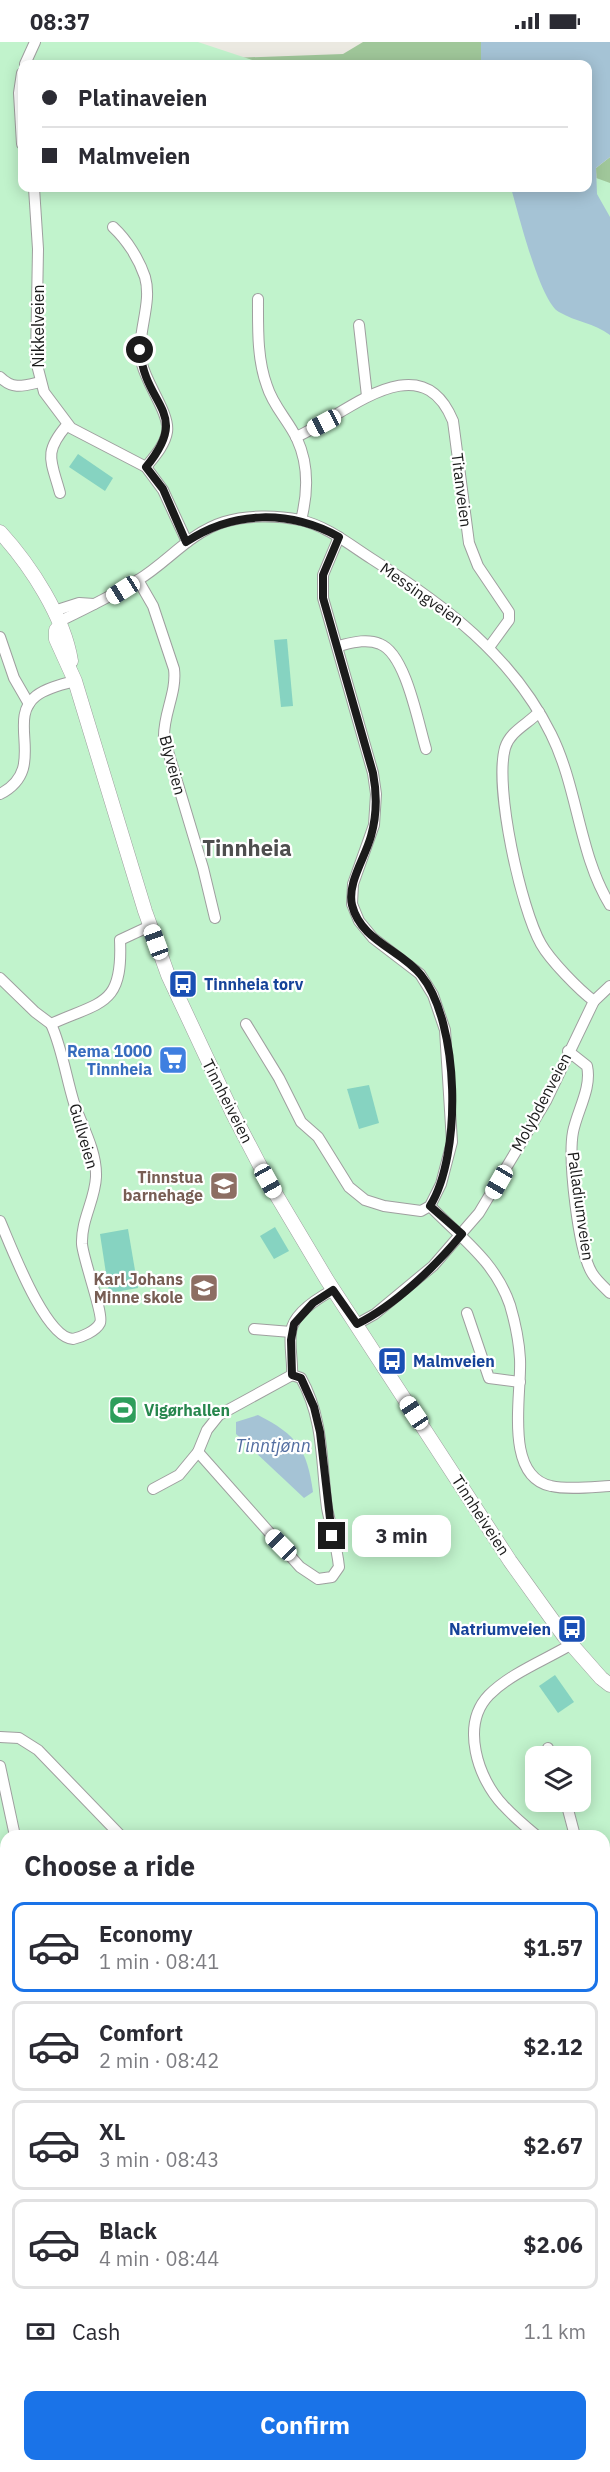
<!DOCTYPE html>
<html lang="en">
<head>
<meta charset="utf-8">
<style>
  :root { --surface:#fff; --page:#f7f7f7; --text:#2b2b33; --muted:#7c7c81; --line:#e1e1e2; --accent:#1a73e8 }
  body { margin:0; font-family:"IBM Plex Sans",sans-serif; background:var(--page); color:var(--text); height:100vh; display:flex; flex-direction:column; font-size:22px; white-space:nowrap }
  * { box-sizing:border-box; margin:0 }
  p { font-size:20px; color:var(--muted) }
  .icon { flex:none; width:33px; height:33px; fill:none; stroke:currentColor; stroke-width:2; stroke-linecap:round; stroke-linejoin:round }
  .map { position:relative; flex:1; overflow:hidden }
  .details { position:absolute; left:0px; top:1788px; width:610px; height:642px; display:flex; flex-direction:column; background:var(--surface); border-radius:18px 18px 0 0; box-shadow:0 3px 15px #0003 }
  .details>* { flex:none }
  .banner { position:absolute; left:18px; top:18px; width:574px; height:132px; border-radius:12px; box-shadow:0 3px 15px #0003; display:grid; align-content:center; height:132px; padding:0 24px; background:var(--surface) }
  .fabs { position:absolute; left:525px; top:1704px; display:grid; gap:12px }
  .fabs a { display:grid; place-items:center; width:66px; height:66px; border-radius:12px; background:var(--surface); box-shadow:0 3px 15px #0003; font-size:30px }
  .end { position:absolute; width:27px; height:27px; margin:-14px; border:8px solid #1b1b1b; background:#fff; box-shadow:0 0 0 3px #fff }
  .from { border-radius:50% }
  .bubble { position:absolute; height:42px; border-radius:12px; background:var(--surface); box-shadow:0 3px 15px #0003; font-size:20px; font-weight:700; line-height:42px; text-align:center }
  .car { position:absolute; width:18px; height:36px; margin:-18px -9px; border-radius:8px; box-shadow:0 0 4px 2px #0007; background:linear-gradient(#fff 24%,#345 0 40%,#fff 0 76%,#345 0 86%,#fff 0) }
  .banner b { display:flex; align-items:center; gap:21px; height:57px; font-size:22px }
  .banner b+b { border-top:2px solid var(--line) }
  .banner i { width:15px; height:15px; background:var(--text) }
  ul { padding:0; list-style:none }
  li { display:flex; align-items:center; gap:18px; height:90px; margin:0 12px 9px; padding:0 12px; border:3px solid var(--line); border-radius:12px }
  li div { flex:1 }
  li b { display:block; font-size:22px }
  li em { font-style:normal; font-weight:700 }
  li.on { border-color:var(--accent) }
  li>.icon { width:54px; height:54px; stroke-width:1.5 }
  h2 { padding:0 24px; font-size:27px; line-height:72px }
  .pay { display:flex; align-items:center; gap:15px; height:66px; padding:0 24px; font-size:22px }
  .pay p { margin-inline-start:auto }
  .button { display:flex; gap:12px; margin-top:auto; padding:12px 24px }
  .button a { flex:1; height:69px; border-radius:12px; background:var(--accent); color:#fff; font-size:24px; font-weight:700; line-height:69px; text-align:center }
  .status { display:flex; justify-content:space-between; align-items:center; height:42px; padding:0 30px; background:var(--surface); direction:ltr }
  .status svg { height:16px; fill:currentColor }
  .map>svg:first-child { display:block }
  .forest { fill:#a0c79a }
  .park { fill:#c1f3cc; fill-rule:evenodd }
  .pitch { fill:#86d3c1 }
  .water { fill:#a5c3d5 }
  .lines { fill:none; stroke-linecap:round; stroke-linejoin:round }
  .stream { stroke:#a5c3d5; stroke-width:3 }
  .minor-casing { stroke:#9f9f9f; stroke-width:12 }
  .tertiary-casing { stroke:#9f9f9f; stroke-width:15 }
  .secondary-casing { stroke:#4e640f; stroke-width:16 }
  .trunk-casing { stroke:#c33450; stroke-width:20 }
  .minor { stroke:#fff; stroke-width:10 }
  .tertiary { stroke:#fff; stroke-width:14 }
  .secondary { stroke:#e6f2b9; stroke-width:15 }
  .trunk { stroke:#e6b599; stroke-width:18 }
  .rail { stroke:#696969; stroke-width:3; stroke-dasharray:12 12; stroke-linecap:butt }
  .route { stroke:#1b1b1b; stroke-width:8 }
  .labels { text-anchor:middle; dominant-baseline:central; stroke-width:4.5; stroke-linejoin:round; paint-order:stroke }
  .street-label { font-size:16px; fill:#1b1b1b; stroke:#fff }
  .transit-label { font-size:16px; font-weight:bold; fill:#164399; stroke:#fff; text-anchor:start }
  .shop-label { font-size:16px; font-weight:bold; fill:#366cbe; stroke:#fff; text-anchor:end }
  .education-label { font-size:16px; font-weight:bold; fill:#785e54; stroke:#fff; text-anchor:end }
  .leisure-label { font-size:16px; font-weight:bold; fill:#27864d; stroke:#fff; text-anchor:start }
  .water-label { font-size:18px; font-style:italic; fill:#526da0; stroke:#fff }
  .district-label { font-size:22px; font-weight:bold; fill:#4e4e4e; stroke:#fff }
</style>
</head>
<body>
<div class="status"><b>08:37</b><svg viewBox="0 0 49 12"><path d="M0 12V9h3v3zM5 12V6h3v6zM10 12V3h3v9zM15 12V0h3v12zM26 1h20v11H26zM47 4h2v5h-2z"/></svg></div>
<div class="map">
<svg width="610" height="2430" viewBox="0 0 610 2430">
  <rect width="100%" height="100%" fill="#ebe9e1"/>
  <g class="forest">
    <path d="M363,0H481V22H161L231,16L343,12Z"/>
    <path d="M610,115V175L597,152L596,126Z"/>
  </g>
  <path class="park" d="M0,0H198L264,22H22V146H588V133L610,141V2430H0ZM536,1714H580V1760H536ZM6,1794H604V2424H6Z"/>
  <g class="pitch">
    <path d="M78,412L113,436L105,449L69,425Z"/>
    <path d="M287,597L293,664L281,665L274,598Z"/>
    <path d="M369,1043L379,1081L359,1087L347,1047Z"/>
    <path d="M275,1185L289,1209L274,1217L260,1194Z"/>
    <path d="M128,1187L138,1246L109,1251L100,1192Z"/>
    <path d="M555,1633L574,1660L558,1671L539,1644Z"/>
  </g>
  <g class="water">
    <path d="M481,0H610V115L596,126L597,152L610,175V293C594,281 576,280 559,270C540,260 518,170 511,146H588V22H481Z"/>
    <path d="M258,1373C297,1393 307,1407 313,1450L304,1456L236,1392V1380Z"/>
  </g>
  <g class="lines">
    <path class="stream" d="M322,2424L324,2430"/>
    <g class="minor-casing">
      <g id="minor">
        <path d="M25,22L35,0"/>
        <path d="M22,31L19,51L22,102"/>
        <path d="M34,146L38,207L36,319L44,350L71,386L146,425L163,448L187,500"/>
        <path d="M113,185C127,198 139,217 145,235C153,263 135,293 142,322C147,343 170,372 167,390C165,403 154,415 146,425"/>
        <path d="M258,257C258,286 257,317 267,344C273,364 288,378 297,397C309,423 308,451 301,478"/>
        <path d="M359,283L367,354"/>
        <path d="M0,335C13,348 23,344 40,340"/>
        <path d="M296,395C342,376 420,298 453,379L469,501L478,524L509,570V578L490,604"/>
        <path d="M60,451C51,418 43,411 67,383"/>
        <path d="M138,538L153,564L174,627C177,651 163,672 164,696L203,826L215,876"/>
        <path d="M54,569L79,561L94,562"/>
        <path d="M58,580C85,567 112,554 138,538C168,520 189,491 224,480C247,473 276,473 300,478C327,484 350,503 372,517C444,563 512,613 551,692C578,746 579,813 610,863"/>
        <path d="M0,595L14,636L29,662"/>
        <path d="M338,604C351,601 366,596 380,602C406,612 418,681 426,707"/>
        <path d="M539,670C528,682 510,689 505,706C494,745 521,867 541,902C550,918 579,948 594,959L610,944"/>
        <path d="M0,752C49,727 5,678 36,654C46,646 63,642 75,639"/>
        <path d="M0,936L35,970L51,982C62,1006 66,1035 74,1061C82,1084 97,1109 96,1135C95,1158 81,1178 82,1202C83,1217 104,1273 100,1281C96,1289 82,1295 73,1297C45,1296 11,1204 0,1179"/>
        <path d="M51,982C102,959 123,964 120,898L150,884"/>
        <path d="M246,982L279,1036L301,1080L318,1095L349,1145L365,1158L384,1164L421,1169L430,1164L441,1142L452,1100L445,988L433,953L420,932L373,896L359,879L352,862L353,842L374,783L376,752L373,731L323,556V533L339,495"/>
        <path d="M568,1009L587,1024C592,1046 577,1069 573,1090C568,1117 578,1208 592,1231C596,1238 604,1245 610,1251"/>
        <path d="M430,1164C461,1196 495,1219 510,1263C515,1280 519,1299 520,1317C522,1351 503,1434 551,1444C568,1448 592,1445 610,1444"/>
        <path d="M467,1271L489,1336L520,1340"/>
        <path d="M357,1282L375,1272L433,1224L479,1171L546,1059L594,959"/>
        <path d="M254,1287L291,1290"/>
        <path d="M198,1410L300,1525L318,1537L332,1535L339,1525C337,1505 331,1486 327,1466C321,1421 324,1377 301,1336L292,1333"/>
        <path d="M153,1447L179,1433L198,1410L207,1388L219,1373L292,1333C293,1319 289,1305 291,1290C293,1272 318,1256 333,1248"/>
        <path d="M0,1695L19,1696L38,1708L121,1794"/>
        <path d="M548,1706L551,1714"/>
        <path d="M0,1724L15,1794"/>
        <path d="M566,1760L575,1794"/>
        <path d="M537,1794C526,1785 513,1774 503,1763C478,1737 460,1683 489,1653C511,1631 545,1618 572,1602"/>
        <path d="M0,1905L6,1902"/>
        <path d="M604,2117L610,2116"/>
        <path d="M604,2169L610,2171"/>
      </g>
    </g>
    <g class="tertiary-casing">
      <g id="tertiary">
        <path d="M0,490C31,524 64,575 71,619"/>
        <path d="M59,585L56,588V597L75,639L145,869L168,933L233,1072L268,1139L327,1238L510,1519L564,1594L601,1636L610,1643"/>
      </g>
    </g>
    <g class="secondary-casing">
      <path id="secondary" d="M0,1877L6,1889"/>
    </g>
    <g class="trunk-casing">
      <g id="trunk">
        <path d="M0,1969L6,1972"/>
        <path d="M0,1984L6,1987"/>
        <path d="M302,2424L304,2430"/>
      </g>
    </g>
    <use href="#minor" class="minor"/>
    <use href="#tertiary" class="tertiary"/>
    <use href="#secondary" class="secondary"/>
    <use href="#trunk" class="trunk"/>
    <g class="rail">
      <path d="M0,2043L6,2048"/>
      <path d="M0,2081L6,2089"/>
      <path d="M604,2287L610,2288"/>
      <path d="M604,2310H610"/>
      <path d="M604,2333L610,2332"/>
      <path d="M604,2354L610,2352"/>
      <path d="M162,2424L164,2430"/>
    </g>
  </g>
  <g class="lines">
    <path class="route" d="M140,308C145,366 192,369 146,425L163,447L186,500C234,468 290,468 339,495L323,533V556L373,731C377,752 377,773 371,794C365,816 347,841 352,863C361,899 400,907 421,933C460,981 462,1113 430,1164L462,1192C436,1224 394,1264 357,1282L333,1248L313,1261L294,1282L291,1298L292,1333L301,1336L314,1365L320,1390L332,1494"/>
  </g>
  <defs>
    <g id="bus-square" transform="scale(1.5)"><rect x="-9" y="-9" width="18" height="18" rx="4" fill="#1a4fb4" stroke="#fff"/><path d="M-5-6H5V4H4V6H2V4H-2V6H-4V4H-5ZM-3.5-4V0h7V-4ZM-3.5 1.2v1.5H-2V1.2ZM2 1.2v1.5H3.5V1.2Z" fill="#fff"/></g>
    <g id="supermarket-square" transform="scale(1.5)"><rect x="-9" y="-9" width="18" height="18" rx="4" fill="#3f7fe0" stroke="#fff"/><path d="M-6-5.5h2.5l.6 2H6L4.5 2H-2.5L-4.4-4H-6ZM-1.5 3.2a1.3 1.3 0 1 0 .1 0ZM3 3.2a1.3 1.3 0 1 0 .1 0Z" fill="#fff"/></g>
    <g id="school-square" transform="scale(1.5)"><rect x="-9" y="-9" width="18" height="18" rx="4" fill="#8d6e63" stroke="#fff"/><path d="M0-5L7-2L0 1L-7-2ZM-4 1L0 2.5L4 1V4Q0 6-4 4Z" fill="#fff"/></g>
    <g id="stadium-square" transform="scale(1.5)"><rect x="-9" y="-9" width="18" height="18" rx="4" fill="#2e9e5b" stroke="#fff"/><path d="M0-5a6.5 5 0 1 0 0 10a6.5 5 0 1 0 0-10ZM-3.5-1.8h7v3.6h-7Z" fill="#fff"/></g>
  </defs>
  <g fill-rule="evenodd">
    <use href="#bus-square" x="183" y="942"/>
    <use href="#supermarket-square" x="173" y="1018"/>
    <use href="#school-square" x="224" y="1144"/>
    <use href="#school-square" x="204" y="1246"/>
    <use href="#bus-square" x="392" y="1319"/>
    <use href="#stadium-square" x="123" y="1368"/>
    <use href="#bus-square" x="572" y="1587"/>
  </g>
  <g class="labels">
    <g class="street-label">
      <text transform="translate(38 284) rotate(-90)">Nikkelveien</text>
      <text transform="translate(462 448) rotate(83)">Titanveien</text>
      <text transform="translate(422 552) rotate(35)">Messingveien</text>
      <text transform="translate(173 723) rotate(75)">Blyveien</text>
      <text transform="translate(228 1059) rotate(63)">Tinnheiveien</text>
      <text transform="translate(541 1060) rotate(-62)">Molybdenveien</text>
      <text transform="translate(84 1094) rotate(74)">Gullveien</text>
      <text transform="translate(581 1164) rotate(82)">Palladiumveien</text>
      <text transform="translate(481 1473) rotate(57)">Tinnheiveien</text>
    </g>
    <g class="transit-label">
      <text x="204" y="942">Tinnheia torv</text>
      <text x="413" y="1319">Malmveien</text>
      <text x="551" y="1587" text-anchor="end">Natriumveien</text>
    </g>
    <g class="shop-label">
      <text x="152" y="1009">Rema 1000<tspan x="152" dy="18">Tinnheia</tspan></text>
    </g>
    <g class="education-label">
      <text x="203" y="1135">Tinnstua<tspan x="203" dy="18">barnehage</tspan></text>
      <text x="183" y="1237">Karl Johans<tspan x="183" dy="18">Minne skole</tspan></text>
    </g>
    <g class="leisure-label">
      <text x="144" y="1368">Vigørhallen</text>
    </g>
    <g class="water-label">
      <text x="273" y="1403">Tinntjønn</text>
    </g>
    <g class="district-label">
      <text x="247" y="805">Tinnheia</text>
    </g>
  </g>
</svg>
<div class="fabs">
<a><svg class="icon" aria-label="layers" viewBox="0 0 24 24"><path d="M12 4l9 5-9 5-9-5zM3 14l9 5 9-5"/></svg></a>
</div>
<i class="end from" style="left:140px;top:308px"></i>
<i class="end" style="left:332px;top:1494px"></i>
<div class="bubble" style="left:352px;top:1473px;width:99px">3 min</div>
<i class="car" style="left:324px;top:381px;rotate:242deg"></i>
<i class="car" style="left:123px;top:548px;rotate:238deg"></i>
<i class="car" style="left:156px;top:900px;rotate:340deg"></i>
<i class="car" style="left:268px;top:1139px;rotate:151deg"></i>
<i class="car" style="left:499px;top:1140px;rotate:210deg"></i>
<i class="car" style="left:414px;top:1371px;rotate:326deg"></i>
<i class="car" style="left:281px;top:1503px;rotate:315deg"></i>
<div class="banner">
<b><i class="from"></i>Platinaveien</b>
<b><i></i>Malmveien</b>
</div>
<section class="details">
<h2>Choose a ride</h2>
<ul>
<li class="on"><svg class="icon" aria-label="car" viewBox="0 0 24 24"><path d="M5 17H2v-5l4-1 3-4h7l3 4 3 1v5h-3M9 17h6M6 11h13"/><circle cx="7" cy="17" r="2"/><circle cx="17" cy="17" r="2"/></svg><div><b>Economy</b><p>1 min · 08:41</p></div><em>$1.57</em></li>
<li><svg class="icon" aria-label="car" viewBox="0 0 24 24"><path d="M5 17H2v-5l4-1 3-4h7l3 4 3 1v5h-3M9 17h6M6 11h13"/><circle cx="7" cy="17" r="2"/><circle cx="17" cy="17" r="2"/></svg><div><b>Comfort</b><p>2 min · 08:42</p></div><em>$2.12</em></li>
<li><svg class="icon" aria-label="car" viewBox="0 0 24 24"><path d="M5 17H2v-5l4-1 3-4h7l3 4 3 1v5h-3M9 17h6M6 11h13"/><circle cx="7" cy="17" r="2"/><circle cx="17" cy="17" r="2"/></svg><div><b>XL</b><p>3 min · 08:43</p></div><em>$2.67</em></li>
<li><svg class="icon" aria-label="car" viewBox="0 0 24 24"><path d="M5 17H2v-5l4-1 3-4h7l3 4 3 1v5h-3M9 17h6M6 11h13"/><circle cx="7" cy="17" r="2"/><circle cx="17" cy="17" r="2"/></svg><div><b>Black</b><p>4 min · 08:44</p></div><em>$2.06</em></li>
</ul>
<div class="pay"><svg class="icon" aria-label="cash" viewBox="0 0 24 24"><path d="M3 7h18v10H3z"/><circle cx="12" cy="12" r="2"/></svg>Cash<p>1.1 km</p></div>
<div class="button"><a>Confirm</a></div>
</section>
</div>
</body>
</html>
